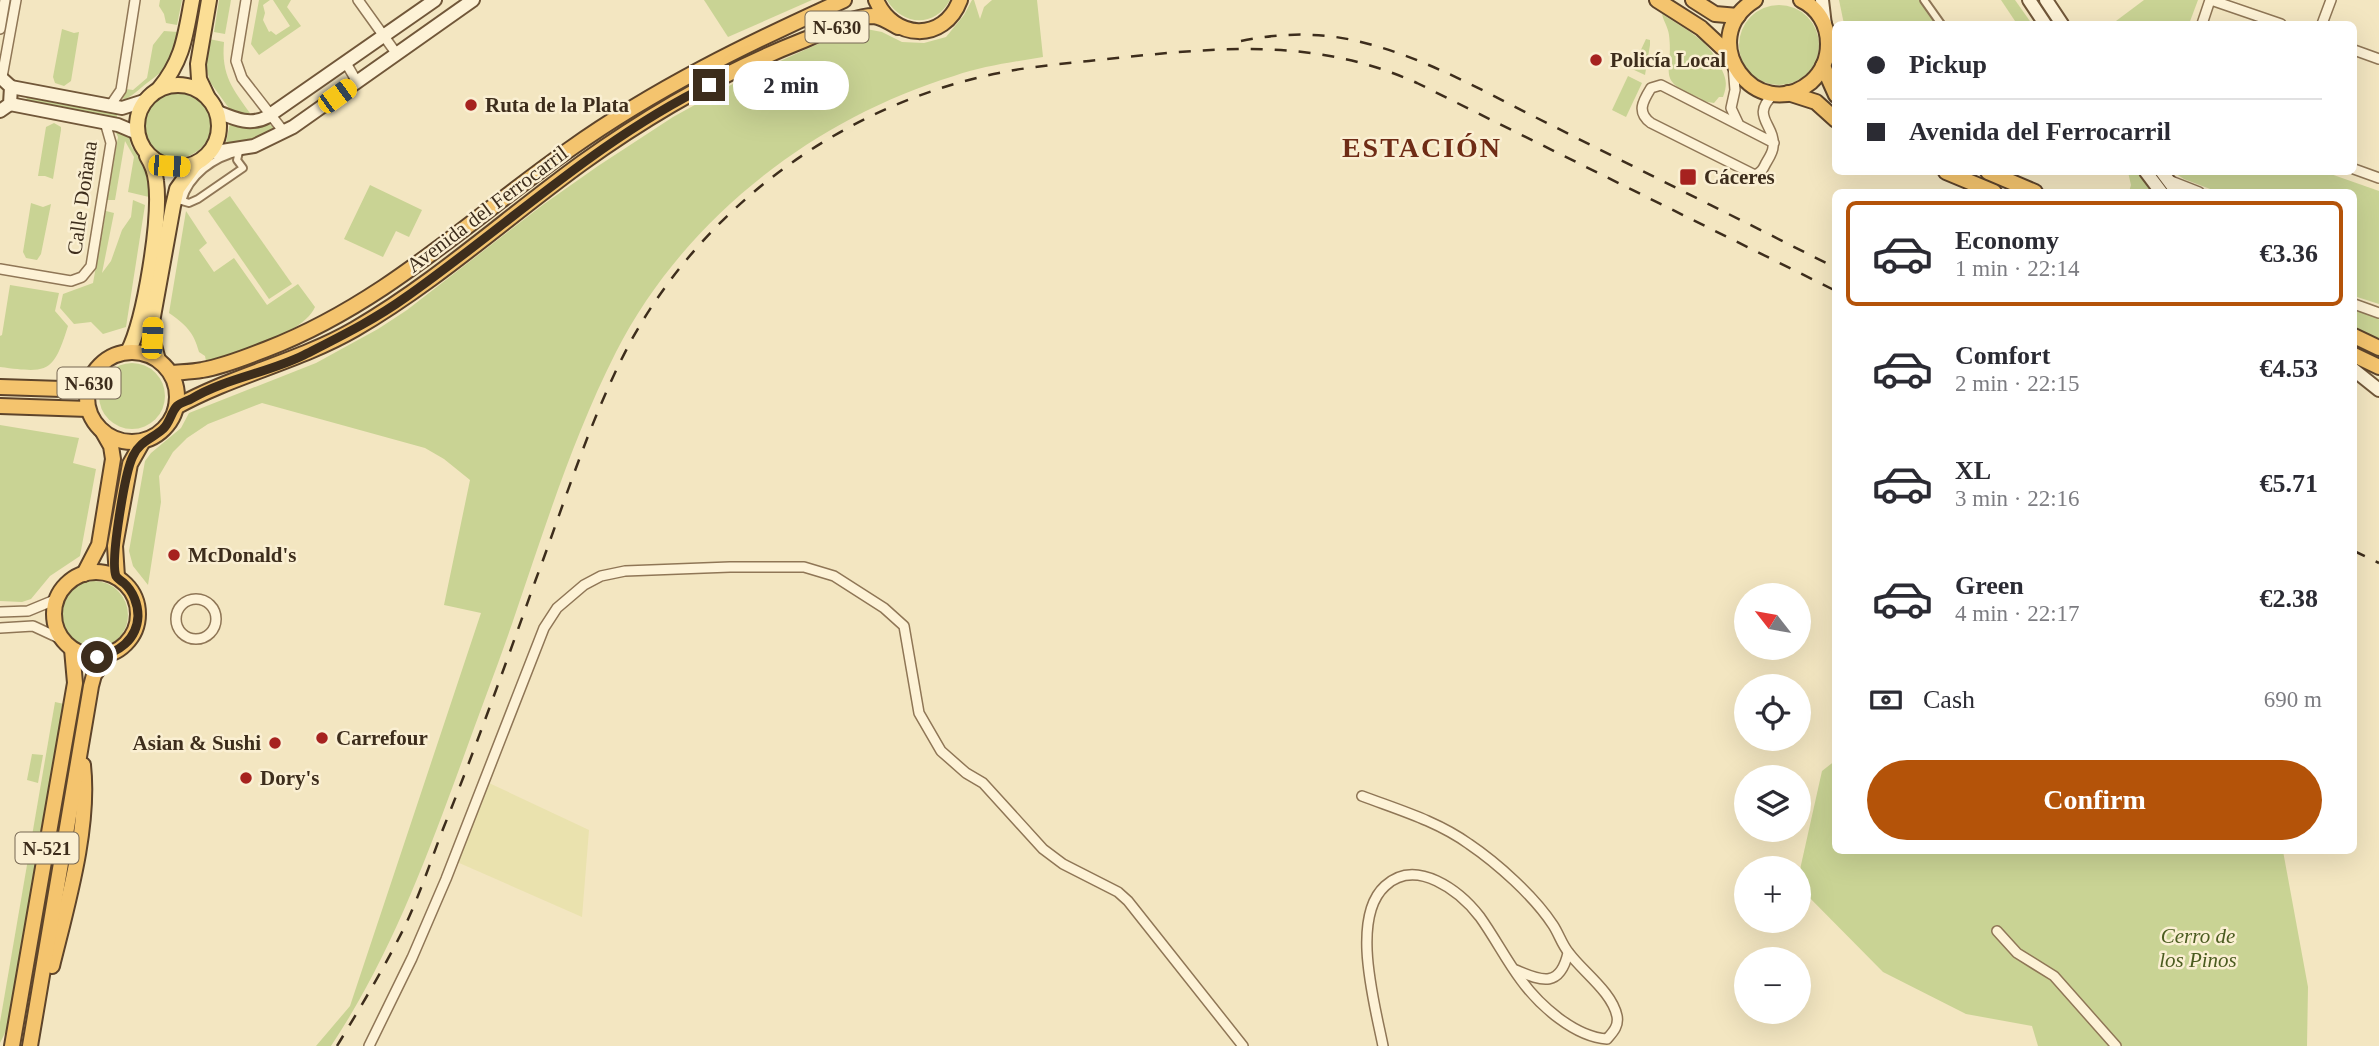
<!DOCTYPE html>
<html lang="en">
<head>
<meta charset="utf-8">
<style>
  :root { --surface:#fff; --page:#f7f7f7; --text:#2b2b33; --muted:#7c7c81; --line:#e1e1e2; --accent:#b45309 }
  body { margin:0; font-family:Georgia,serif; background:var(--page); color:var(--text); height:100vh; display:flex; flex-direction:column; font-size:26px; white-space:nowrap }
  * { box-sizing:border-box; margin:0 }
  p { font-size:23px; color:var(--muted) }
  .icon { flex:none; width:38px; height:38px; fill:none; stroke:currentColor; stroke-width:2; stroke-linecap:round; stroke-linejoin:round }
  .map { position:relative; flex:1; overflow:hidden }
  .panel { position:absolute; left:1832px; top:189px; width:525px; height:665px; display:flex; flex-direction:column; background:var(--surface); border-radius:10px; box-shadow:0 7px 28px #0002 }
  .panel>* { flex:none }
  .top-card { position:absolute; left:1832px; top:21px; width:525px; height:154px; border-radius:10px; box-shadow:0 7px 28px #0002; display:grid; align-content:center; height:154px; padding:0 35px; background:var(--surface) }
  .needle { width:46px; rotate:301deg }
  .tools { position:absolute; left:1734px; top:583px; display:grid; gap:14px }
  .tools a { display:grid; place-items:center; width:77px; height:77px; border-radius:50%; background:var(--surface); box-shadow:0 7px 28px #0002; font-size:35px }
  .end { position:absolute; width:32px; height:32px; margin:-16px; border:9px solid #3d2d1c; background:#fff; box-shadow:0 0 0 4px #fff }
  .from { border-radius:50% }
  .bubble { position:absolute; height:49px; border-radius:24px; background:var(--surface); box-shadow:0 7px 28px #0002; font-size:23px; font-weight:700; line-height:49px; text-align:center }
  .car { position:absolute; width:21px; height:42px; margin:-21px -10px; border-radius:9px; box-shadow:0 0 5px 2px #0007; background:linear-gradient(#f5c518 24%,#345 0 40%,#f5c518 0 76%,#345 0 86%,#f5c518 0) }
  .top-card b { display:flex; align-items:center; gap:24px; height:66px; font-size:26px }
  .top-card b+b { border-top:2px solid var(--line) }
  .top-card i { width:18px; height:18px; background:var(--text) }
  ul { padding:12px 0 0; list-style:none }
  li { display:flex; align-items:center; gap:21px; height:105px; margin:0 14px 10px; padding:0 21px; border:4px solid transparent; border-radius:10px }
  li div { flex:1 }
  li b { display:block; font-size:26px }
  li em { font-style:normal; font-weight:700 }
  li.active { border-color:var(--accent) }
  li>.icon { width:63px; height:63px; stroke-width:1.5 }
  .pay { display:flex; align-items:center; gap:18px; height:77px; padding:0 35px; font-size:26px }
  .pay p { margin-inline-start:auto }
  .button { display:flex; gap:14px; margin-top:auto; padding:14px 35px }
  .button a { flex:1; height:80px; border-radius:42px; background:var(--accent); color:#fff; font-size:28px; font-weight:700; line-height:80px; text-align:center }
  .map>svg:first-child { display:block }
  .farmland { fill:#eae2ae }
  .green { fill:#c9d394 }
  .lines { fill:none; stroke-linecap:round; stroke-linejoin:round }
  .pedestrian-casing { stroke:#8f7656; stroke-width:10 }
  .minor-casing { stroke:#8f7656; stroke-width:12 }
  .secondary-casing { stroke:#715739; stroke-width:16 }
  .primary-casing { stroke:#5d442b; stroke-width:18 }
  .trunk-casing { stroke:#5d442b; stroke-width:18 }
  .pedestrian { stroke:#fdf2d6; stroke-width:6 }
  .minor { stroke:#fdf2d6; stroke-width:9 }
  .secondary { stroke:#fdf2d6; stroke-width:12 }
  .primary { stroke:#fbde95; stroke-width:14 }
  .trunk { stroke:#f4c46e; stroke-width:14 }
  .rail { stroke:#3d2d1c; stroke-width:2.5; stroke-dasharray:12 12; stroke-linecap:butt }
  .route { stroke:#3d2d1c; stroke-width:9 }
  .poi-dot { fill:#a6221f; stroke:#faefd2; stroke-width:2.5 }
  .labels { text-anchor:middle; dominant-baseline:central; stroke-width:5; stroke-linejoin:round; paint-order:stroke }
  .shield { fill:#faefd2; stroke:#766753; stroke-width:2 }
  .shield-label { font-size:19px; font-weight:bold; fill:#3d2d1c }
  .poi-label { font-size:21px; font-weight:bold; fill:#3d2d1c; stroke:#faefd2; text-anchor:start }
  .street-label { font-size:21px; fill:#3d2d1c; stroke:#faefd2 }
  .park-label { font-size:21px; font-style:italic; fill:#4b5c20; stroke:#faefd2 }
  .district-label { font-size:28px; font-weight:bold; letter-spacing:2px; fill:#6f2c16; stroke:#faefd2 }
</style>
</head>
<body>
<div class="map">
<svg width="2379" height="1046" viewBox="0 0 2379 1046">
  <rect width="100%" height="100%" fill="#f3e6c1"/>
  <path class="farmland" d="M489,783L589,830L582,917L457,862Z"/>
  <g class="green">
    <path d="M160,0H182L177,25L166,23L164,14L159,6Z"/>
    <path d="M219,0H231L225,34L214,32Z"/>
    <path d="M259,0H270L263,5L265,13L263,20L269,32L271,31L276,35L290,26L273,0H291L287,7L301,26L259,55L251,44Z"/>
    <path d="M704,0H812L728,37Z"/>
    <path d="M887,0H950C935,28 902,26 887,0Z"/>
    <path d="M972,0H974L980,19L984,7L992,0H1037L1043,57C1013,62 983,66 954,76C813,119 684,219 616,352C574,435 546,524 516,612C499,663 479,713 461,764C425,862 389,959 331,1046H316L350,1006L481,613L444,605L470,480L444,459L425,448L262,403L208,424L187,438L173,452L159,476L161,502L148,585L133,566L129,551L145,461L151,453L181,428L189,413L316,363L378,329L407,310L544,204L598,166L673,117L749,75L820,43L861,28L882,32L902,42L924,43L946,37L964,15Z"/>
    <path d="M1839,0H1920L1937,24H1844Z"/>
    <path d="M2001,0H2015L2032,24H2017Z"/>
    <path d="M2144,0H2198L2189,24H2112Z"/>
    <circle cx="1779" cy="45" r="40"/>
    <path d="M1662,14C1688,31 1710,40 1722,70C1727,81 1727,86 1723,97H1719L1714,103L1702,101L1700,98C1654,80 1674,74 1669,35C1668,27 1663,20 1662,14Z"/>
    <path d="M62,29L74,33L79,32L71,81L64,86L55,83L53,77Z"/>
    <path d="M164,31L178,32C170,64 174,63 147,83C139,89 134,95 125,99L121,98L126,89L133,90L147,78L153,45Z"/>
    <path d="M209,39L224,42C221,76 233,89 252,116L240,115L231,111L210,82L205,63Z"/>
    <path d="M1646,39L1650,40V45L1645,75L1632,69Z"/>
    <path d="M1628,76L1642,83L1626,117L1612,110Z"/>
    <circle cx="177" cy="124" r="34"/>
    <path d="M27,96L117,112V118L26,102Z"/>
    <path d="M266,122L273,127L271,137L226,143L230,123Z"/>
    <path d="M54,123L61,127V130L53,179L45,176H38L46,127Z"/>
    <path d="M114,128L129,136L131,146L146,168L149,197L128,192L134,157L125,141L115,200H107L118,137Z"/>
    <path d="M2128,172H2138L2153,192H2129L2131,185Z"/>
    <path d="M2173,172H2325L2379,191V304L2354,296V192H2218L2184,179Z"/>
    <path d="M370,185L422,210L409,237L396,231L383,257L344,239Z"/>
    <path d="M230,196L292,284L269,299L208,211Z"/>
    <path d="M133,200L145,205L126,327L103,334L91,322L74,324L60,308L63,294L93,283L106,211L114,213L102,273L111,261L122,230L131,217Z"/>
    <path d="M31,203L43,207L51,204L41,254L37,260L26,258L23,252Z"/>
    <path d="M186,211L207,243L199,250L214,272L234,258L267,305L298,284L315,307C302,336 235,352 206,361L205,356L199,352C194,332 185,324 169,313Z"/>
    <path d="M10,285L59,293L55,311L68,326C53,374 48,373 0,367V336L2,335Z"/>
    <path d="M2354,309L2379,318V341L2354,330Z"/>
    <circle cx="132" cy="396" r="33"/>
    <path d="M0,425L79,438L73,463L96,469L80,556L50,576L31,599L22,602L0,601Z"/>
    <circle cx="94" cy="615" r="34"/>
    <path d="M55,702L64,704L7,1029L0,1043V1022Z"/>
    <path d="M32,754L43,755L38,783L27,780Z"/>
    <path d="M1836,760V850L2283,851L2308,987L2307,1046H2038L2032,1026L1966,1014L1883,972L1799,887V874L1822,771Z"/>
  </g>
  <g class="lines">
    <g class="pedestrian-casing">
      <g id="pedestrian">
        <path d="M1924,0L1941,24"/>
        <path d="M239,152L237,160L243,168L198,199L189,203L182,201C189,176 214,157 239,152Z"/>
      </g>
    </g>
    <g class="minor-casing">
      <g id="minor">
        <path d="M246,0L236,61L242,78L284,132"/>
        <path d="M358,0L396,53"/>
        <path d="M2211,0L2281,24"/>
        <path d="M2202,24L2210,0"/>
        <path d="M2322,24L2331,0"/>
        <path d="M0,29L5,0"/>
        <path d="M2354,50L2379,59"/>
        <path d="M346,63L357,82"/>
        <path d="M1733,66L1735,90L1731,108L1738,123"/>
        <path d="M2,77L16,0"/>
        <path d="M1774,94C1749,117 1776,124 1773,147C1773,152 1769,158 1766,163C1763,169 1762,172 1755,175L1651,123C1636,112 1643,101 1651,88L1661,85L1774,143"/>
        <path d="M110,106L121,90L135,0"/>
        <path d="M2354,169L2379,178"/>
        <path d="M2171,181L2199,192"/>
        <path d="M0,269L71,281L82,277L91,266L111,143L105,122"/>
        <path d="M2354,304L2379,313"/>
        <circle cx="196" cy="619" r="20"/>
        <path d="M0,612L28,611L57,599"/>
        <path d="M0,628L33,626L61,639"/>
        <path d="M1362,796C1399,810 1437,821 1469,844C1497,863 1534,896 1553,925C1559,934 1562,945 1569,953C1583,972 1612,992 1617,1016C1619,1026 1613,1032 1607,1039C1575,1037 1540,1006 1521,980C1506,960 1495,938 1480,917C1460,891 1416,857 1385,886C1350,918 1375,1005 1383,1046"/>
        <path d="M1997,931L2017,953L2054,976L2116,1046"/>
        <path d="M1516,970C1543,982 1560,987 1568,953"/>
        <path d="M369,1046L412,958L446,879L544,628L557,608L584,585L601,576L625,571L730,567H804L834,576L884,608L904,626L919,713L941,751L966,773L983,783L1043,849L1063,864L1118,892L1128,901L1243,1046"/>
      </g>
    </g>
    <g class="secondary-casing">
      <g id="secondary">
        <path d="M1822,0L1825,25"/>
        <path d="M2029,0L2045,24"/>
        <path d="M2046,0L2062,24"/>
        <path d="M0,77L11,87L10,104L0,111"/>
        <path d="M11,87L122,108L147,100"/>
        <path d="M10,104L118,125L137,133"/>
        <path d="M218,112C235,119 250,126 267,117L435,0"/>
        <path d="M209,153L254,146L293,127L473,0"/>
        <path d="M2146,172L2161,192"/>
        <path d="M2162,172L2177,192"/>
        <path d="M2354,370L2379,390"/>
      </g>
    </g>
    <g class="primary-casing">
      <g id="primary">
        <circle cx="178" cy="126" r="41"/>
        <path d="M159,89C183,60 185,37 192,0"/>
        <path d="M208,98L199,79L198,64L209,0"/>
        <path d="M128,352C145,319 161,218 156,181C155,172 152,164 147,156"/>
        <path d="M158,360L152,338V322L173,206L177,189L195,164"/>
      </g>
    </g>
    <g class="trunk-casing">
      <g id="trunk">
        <path d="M876,0C893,40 944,43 960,0"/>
        <path d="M1657,0L1701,28L1730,55"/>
        <path d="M1693,0L1715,14L1738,16"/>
        <path d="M1755,0C1692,39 1757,127 1811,82C1822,72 1828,58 1828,44C1828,25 1818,8 1801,0"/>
        <path d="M1823,66L1836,95"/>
        <path d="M1788,93L1816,102L1836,120"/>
        <path d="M1946,172L1994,192"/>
        <path d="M1988,172L2035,192"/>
        <path d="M2354,336L2379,348"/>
        <circle cx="132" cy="397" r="45"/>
        <path d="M2354,355L2379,367"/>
        <path d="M171,373C181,372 192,372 202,370C225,366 246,357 267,349C385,303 469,220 570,149C656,88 749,43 844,0"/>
        <path d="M0,387L62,389L90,380"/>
        <path d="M0,406L88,409"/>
        <path d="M176,407C233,375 298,362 355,329C436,282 506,218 582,163C650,114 725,71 804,40C825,32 851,16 874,16C882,17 891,23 898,27"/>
        <circle cx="96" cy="614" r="42"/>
        <path d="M84,574L99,545L113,459L111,446L103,432"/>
        <path d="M117,577L115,546L130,464L143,441"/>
        <path d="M52,966C67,905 90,828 83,765"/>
        <path d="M12,1046L75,683L72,649"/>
        <path d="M30,1046L91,686L94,675L109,654"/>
      </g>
    </g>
    <use href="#pedestrian" class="pedestrian"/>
    <use href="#minor" class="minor"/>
    <use href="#secondary" class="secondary"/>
    <use href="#primary" class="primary"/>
    <use href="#trunk" class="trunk"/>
    <g class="rail">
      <path d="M1241,41C1279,33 1319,32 1357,41C1426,57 1488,94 1551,125C1646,173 1741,220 1836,268"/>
      <path d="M2354,551L2379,563"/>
      <path d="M337,1046C360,1008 383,970 403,930C419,897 430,863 443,829C476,747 506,663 536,579C566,499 591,415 632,339C708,203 845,104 999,73C1028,67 1059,64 1089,61C1204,49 1309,34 1417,83L1836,291"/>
    </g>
  </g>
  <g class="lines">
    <path class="route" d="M97,657C118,653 137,640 138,616C138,604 133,591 124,583C121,581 118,579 116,576C110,561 125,472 133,456C140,441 152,439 163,429C170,423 171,412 177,406C180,403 187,401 191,399C226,378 268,373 304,355C339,337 374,320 406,297C507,226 597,140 709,85"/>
  </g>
  <g class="poi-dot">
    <circle cx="1596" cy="60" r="7"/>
    <circle cx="471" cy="105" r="7"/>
    <rect x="1679" y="168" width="18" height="18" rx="3.5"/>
    <circle cx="174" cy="555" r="7"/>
    <circle cx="322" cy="738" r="7"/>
    <circle cx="275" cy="743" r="7"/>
    <circle cx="246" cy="778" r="7"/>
  </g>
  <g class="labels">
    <g class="shield">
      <rect x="805.5" y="11.5" width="63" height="31" rx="5"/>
      <rect x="57.5" y="367.5" width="63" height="31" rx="5"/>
      <rect x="15.5" y="832.5" width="63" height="31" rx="5"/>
    </g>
    <g class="shield-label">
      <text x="837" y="27">N-630</text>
      <text x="89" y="383">N-630</text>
      <text x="47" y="848">N-521</text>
    </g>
    <g class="poi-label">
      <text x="1610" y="60">Policía Local</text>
      <text x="485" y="105">Ruta de la Plata</text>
      <text x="1704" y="177">Cáceres</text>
      <text x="188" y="555">McDonald's</text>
      <text x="336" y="738">Carrefour</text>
      <text x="261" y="743" text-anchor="end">Asian &amp; Sushi</text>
      <text x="260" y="778">Dory's</text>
    </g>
    <g class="street-label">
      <text transform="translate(82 198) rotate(-82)">Calle Doñana</text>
      <text transform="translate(487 209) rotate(-37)">Avenida del Ferrocarril</text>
    </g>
    <g class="park-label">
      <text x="2198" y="936">Cerro de<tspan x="2198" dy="24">los Pinos</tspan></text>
    </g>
    <g class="district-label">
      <text x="1422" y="147">ESTACIÓN</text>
    </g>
  </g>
</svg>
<div class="tools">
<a><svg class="needle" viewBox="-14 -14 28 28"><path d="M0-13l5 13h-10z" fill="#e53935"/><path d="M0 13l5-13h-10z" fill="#7c7c81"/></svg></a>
<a><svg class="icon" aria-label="locate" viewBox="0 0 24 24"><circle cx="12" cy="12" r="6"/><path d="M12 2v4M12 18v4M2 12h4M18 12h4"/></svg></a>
<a><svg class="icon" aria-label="layers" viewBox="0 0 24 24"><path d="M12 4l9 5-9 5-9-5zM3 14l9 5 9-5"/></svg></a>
<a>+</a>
<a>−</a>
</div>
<i class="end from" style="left:97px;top:657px"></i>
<i class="end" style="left:709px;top:85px"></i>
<div class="bubble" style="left:733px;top:61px;width:116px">2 min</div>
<i class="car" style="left:337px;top:96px;rotate:54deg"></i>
<i class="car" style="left:169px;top:166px;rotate:93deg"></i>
<i class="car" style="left:152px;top:338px;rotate:3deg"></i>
<div class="top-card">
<b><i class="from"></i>Pickup</b>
<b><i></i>Avenida del Ferrocarril</b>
</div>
<section class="panel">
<ul>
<li class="active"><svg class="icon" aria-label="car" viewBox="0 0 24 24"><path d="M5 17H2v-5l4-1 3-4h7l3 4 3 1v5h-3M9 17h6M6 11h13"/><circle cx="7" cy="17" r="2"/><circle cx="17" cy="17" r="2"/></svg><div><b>Economy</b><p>1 min · 22:14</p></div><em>€3.36</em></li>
<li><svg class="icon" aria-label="car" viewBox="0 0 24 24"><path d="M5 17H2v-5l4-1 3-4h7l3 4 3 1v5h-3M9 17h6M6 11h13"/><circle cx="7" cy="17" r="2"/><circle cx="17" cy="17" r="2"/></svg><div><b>Comfort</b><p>2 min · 22:15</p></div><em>€4.53</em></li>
<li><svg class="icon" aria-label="car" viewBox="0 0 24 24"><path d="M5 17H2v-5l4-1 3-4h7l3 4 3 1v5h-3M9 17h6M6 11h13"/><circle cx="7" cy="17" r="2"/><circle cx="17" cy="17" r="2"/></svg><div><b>XL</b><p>3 min · 22:16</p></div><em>€5.71</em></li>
<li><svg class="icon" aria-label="car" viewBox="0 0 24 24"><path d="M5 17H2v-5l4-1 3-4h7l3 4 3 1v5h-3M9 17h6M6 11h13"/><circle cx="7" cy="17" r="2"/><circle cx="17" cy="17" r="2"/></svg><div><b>Green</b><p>4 min · 22:17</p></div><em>€2.38</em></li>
</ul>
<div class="pay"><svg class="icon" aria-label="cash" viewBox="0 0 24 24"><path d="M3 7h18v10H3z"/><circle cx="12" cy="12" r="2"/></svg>Cash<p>690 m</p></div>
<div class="button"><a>Confirm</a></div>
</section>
</div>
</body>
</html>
